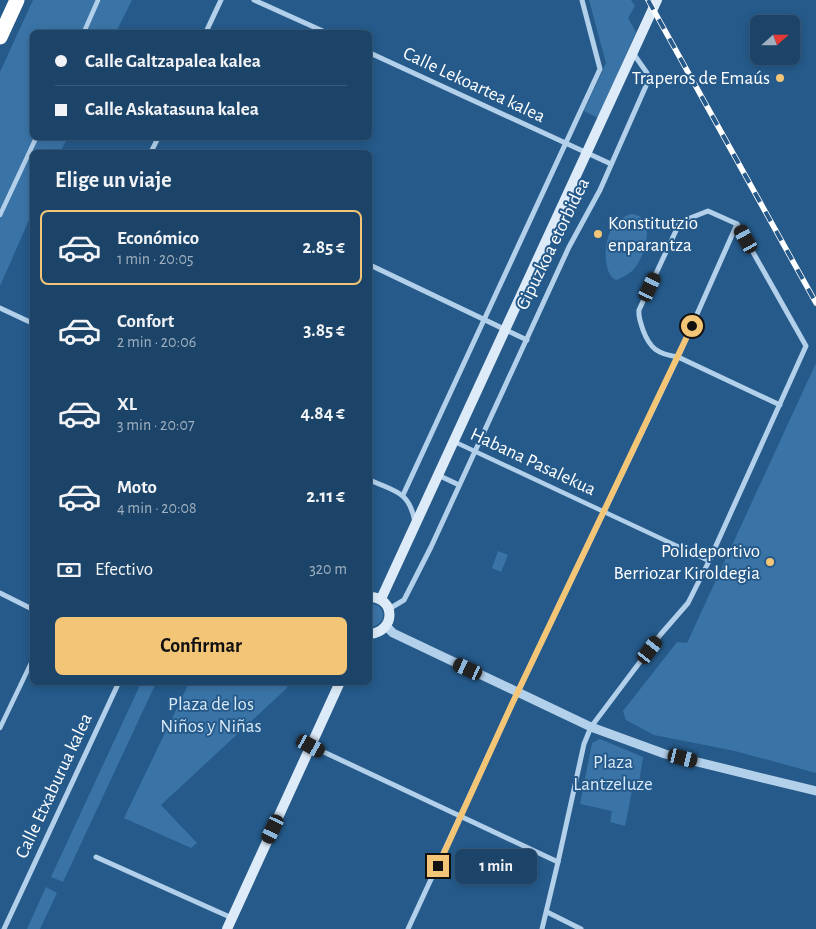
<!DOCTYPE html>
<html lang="es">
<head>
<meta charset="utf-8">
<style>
  :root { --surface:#1c4468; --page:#294e71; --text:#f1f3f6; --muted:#a0b0c0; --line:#3a5c7c; --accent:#f3c577 }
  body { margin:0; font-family:"Alegreya Sans",sans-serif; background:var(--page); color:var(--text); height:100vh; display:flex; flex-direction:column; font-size:19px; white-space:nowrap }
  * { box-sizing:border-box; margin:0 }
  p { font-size:16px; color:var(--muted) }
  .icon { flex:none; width:28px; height:28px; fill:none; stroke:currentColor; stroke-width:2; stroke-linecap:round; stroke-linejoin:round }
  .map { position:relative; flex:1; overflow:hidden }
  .details { position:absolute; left:30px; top:150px; width:342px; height:535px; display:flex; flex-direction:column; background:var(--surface); border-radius:8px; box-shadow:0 2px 8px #0003,0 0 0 1px var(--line) }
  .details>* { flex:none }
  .banner { position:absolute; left:30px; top:30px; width:342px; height:110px; border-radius:8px; box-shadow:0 2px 8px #0003,0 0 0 1px var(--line); display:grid; align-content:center; height:110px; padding:0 25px; background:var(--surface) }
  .needle { width:32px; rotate:69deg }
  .controls { position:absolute; left:750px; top:15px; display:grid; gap:10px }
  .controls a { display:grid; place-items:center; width:50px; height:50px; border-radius:8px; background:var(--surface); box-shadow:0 2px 8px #0003,0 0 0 1px var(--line); font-size:25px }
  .end { position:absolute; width:22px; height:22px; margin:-11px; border:6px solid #f3c577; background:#111; box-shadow:0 0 0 2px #111 }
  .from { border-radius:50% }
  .bubble { position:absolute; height:35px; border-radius:8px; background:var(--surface); box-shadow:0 2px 8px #0003,0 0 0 1px var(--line); font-size:16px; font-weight:600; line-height:35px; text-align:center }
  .car { position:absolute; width:15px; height:30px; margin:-15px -8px; border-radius:6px; box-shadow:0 0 4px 1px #0007; background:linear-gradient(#222 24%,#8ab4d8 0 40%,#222 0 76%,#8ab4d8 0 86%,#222 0) }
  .banner b { display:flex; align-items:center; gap:18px; height:48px; font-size:19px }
  .banner b+b { border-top:1px solid var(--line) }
  .banner i { width:12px; height:12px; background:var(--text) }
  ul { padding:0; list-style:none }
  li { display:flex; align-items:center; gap:15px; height:75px; margin:0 10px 8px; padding:0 15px; border:2px solid transparent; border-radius:8px }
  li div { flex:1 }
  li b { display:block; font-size:19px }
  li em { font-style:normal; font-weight:600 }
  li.on { border-color:var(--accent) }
  li>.icon { width:45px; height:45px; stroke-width:1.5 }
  h2 { padding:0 25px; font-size:22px; line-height:60px }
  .pay { display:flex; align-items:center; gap:12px; height:55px; padding:0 25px; font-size:19px }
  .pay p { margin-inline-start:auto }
  .cta { display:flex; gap:10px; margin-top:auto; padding:10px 25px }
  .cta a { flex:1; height:58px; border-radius:8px; background:var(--accent); color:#111; font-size:20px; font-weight:600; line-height:58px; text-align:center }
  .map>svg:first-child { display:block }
  .green { fill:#3a74a7 }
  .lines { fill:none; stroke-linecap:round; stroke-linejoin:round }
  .pedestrian { stroke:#b3d0ea; stroke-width:4.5 }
  .minor { stroke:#b3d0ea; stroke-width:5 }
  .tertiary { stroke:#b3d0ea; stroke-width:9 }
  .secondary { stroke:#ddebf8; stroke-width:10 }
  .motorway { stroke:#fff; stroke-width:15 }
  .rail-casing { stroke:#fff; stroke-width:5.5 }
  .rail { stroke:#255a8a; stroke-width:4; stroke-dasharray:11; stroke-linecap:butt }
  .route { stroke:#f3c577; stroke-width:6 }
  .poi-dot { fill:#f3c577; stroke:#255a8a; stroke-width:2 }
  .labels { text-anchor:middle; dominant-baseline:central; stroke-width:4; stroke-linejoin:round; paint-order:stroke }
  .poi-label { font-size:19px; fill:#fff; stroke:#255a8a; text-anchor:end }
  .street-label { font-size:19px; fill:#fff; stroke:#255a8a }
  .park-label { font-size:19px; fill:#d7e8f7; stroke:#255a8a }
</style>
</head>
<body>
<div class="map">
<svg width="816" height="929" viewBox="0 0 816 929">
  <rect width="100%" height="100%" fill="#255a8a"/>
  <g class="green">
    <path d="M33,0H132L116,32H32V138H57L66,141L60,152H32V213L0,286V72Z"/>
    <path d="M589,0H631L635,6L628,18L636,32L598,118L584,111L606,63Z"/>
    <path d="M631,214C658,215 645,258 633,270C629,274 622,278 616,280C601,273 604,236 614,225C618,220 625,216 631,214Z"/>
    <path d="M816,363V773L735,751L654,735L626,720L623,711L677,642L687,643Z"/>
    <path d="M498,551L508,555L501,572L492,568Z"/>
    <path d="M370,603L379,606C387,615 382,626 370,627Z"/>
    <path d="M141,683H156L63,882L51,877Z"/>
    <path d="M189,683H290L286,689L161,805L197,843L191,848L124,818Z"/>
    <path d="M600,739L643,757L638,789L632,791L625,826L610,822L612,811L580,804L592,743Z"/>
    <path d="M46,887L57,893L40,929H27Z"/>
  </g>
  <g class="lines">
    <g class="pedestrian">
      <path d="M84,32L98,0"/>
      <path d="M0,215L36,138"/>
      <path d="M455,442L709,561"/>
      <path d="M0,728L32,661"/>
    </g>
    <g class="minor">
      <path d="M254,0L325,32"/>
      <path d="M206,32L221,0"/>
      <path d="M370,53L611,164"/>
      <path d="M151,152L158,138"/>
      <path d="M370,265L527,340"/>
      <path d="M0,308L32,323"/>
      <path d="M438,475L459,485"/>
      <path d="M370,480C396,492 409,491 415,522"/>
      <path d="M403,495L600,69L582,0"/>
      <path d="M0,593L32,609"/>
      <path d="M389,609L404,600L431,547L569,247L600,190L649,79L647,73L633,53"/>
      <path d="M311,746L558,862"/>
      <path d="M96,857L232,918"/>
      <path d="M547,912L581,929"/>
      <path d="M4,929L119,682"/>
      <path d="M408,929L512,704L678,357L737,224"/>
      <path d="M542,929L558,862L584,744L591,727L661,634L688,603L709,561L806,346L737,224L708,211L680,222L639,310C638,317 641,323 643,330C650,349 658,354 678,357L780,405"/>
    </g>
    <path class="tertiary" d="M386,626L393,633L591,727L665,754L816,791"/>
    <g class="secondary">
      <path d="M370,597C396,598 396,631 370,634"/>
      <path d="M381,599L657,0"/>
      <path d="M227,929L340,682"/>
    </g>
    <path class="motorway" d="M0,37L17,0"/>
    <g class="rail-casing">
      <path id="rail" d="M648,0L816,303"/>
    </g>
    <use href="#rail" class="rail"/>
  </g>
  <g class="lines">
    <path class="route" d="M438,866L512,704L692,326"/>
  </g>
  <g class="poi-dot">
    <circle cx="780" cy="78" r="5"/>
    <circle cx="598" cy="234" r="5"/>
    <circle cx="770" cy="562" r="5"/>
  </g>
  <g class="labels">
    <g class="poi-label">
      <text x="770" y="78">Traperos de Emaús</text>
      <text x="608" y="223" text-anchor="start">Konstitutzio<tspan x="608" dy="22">enparantza</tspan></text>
      <text x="760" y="551">Polideportivo<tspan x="760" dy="22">Berriozar Kiroldegia</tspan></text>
    </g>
    <g class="street-label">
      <text transform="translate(474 85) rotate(25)">Calle Lekoartea kalea</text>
      <text transform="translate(553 244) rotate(-64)">Gipuzkoa etorbidea</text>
      <text transform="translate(533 462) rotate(25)">Habana Pasalekua</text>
      <text transform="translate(54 786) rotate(-65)">Calle Etxaburua kalea</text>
    </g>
    <g class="park-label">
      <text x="211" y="704">Plaza de los<tspan x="211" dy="22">Niños y Niñas</tspan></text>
      <text x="613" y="762">Plaza<tspan x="613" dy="22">Lantzeluze</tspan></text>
    </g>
  </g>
</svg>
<div class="controls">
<a><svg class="needle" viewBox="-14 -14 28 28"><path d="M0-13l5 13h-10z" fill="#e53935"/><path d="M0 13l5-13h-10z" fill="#a0b0c0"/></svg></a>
</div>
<i class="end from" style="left:692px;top:326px"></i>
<i class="end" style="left:438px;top:866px"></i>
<div class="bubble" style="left:455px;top:849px;width:82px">1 min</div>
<i class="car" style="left:746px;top:239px;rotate:331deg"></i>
<i class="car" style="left:650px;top:287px;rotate:25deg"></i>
<i class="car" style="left:650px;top:650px;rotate:37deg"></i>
<i class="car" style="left:468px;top:669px;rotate:295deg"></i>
<i class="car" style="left:311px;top:746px;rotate:119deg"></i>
<i class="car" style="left:683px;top:758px;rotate:104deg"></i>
<i class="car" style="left:273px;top:829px;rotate:205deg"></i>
<div class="banner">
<b><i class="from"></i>Calle Galtzapalea kalea</b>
<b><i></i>Calle Askatasuna kalea</b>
</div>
<section class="details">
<h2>Elige un viaje</h2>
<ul>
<li class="on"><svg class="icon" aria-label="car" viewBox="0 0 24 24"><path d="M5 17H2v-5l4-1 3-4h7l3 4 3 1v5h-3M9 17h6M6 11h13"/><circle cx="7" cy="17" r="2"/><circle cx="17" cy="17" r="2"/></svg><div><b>Económico</b><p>1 min · 20:05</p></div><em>2.85 €</em></li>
<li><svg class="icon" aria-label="car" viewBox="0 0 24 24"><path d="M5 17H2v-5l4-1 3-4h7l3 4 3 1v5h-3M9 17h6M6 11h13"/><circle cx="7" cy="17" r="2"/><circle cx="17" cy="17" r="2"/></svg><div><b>Confort</b><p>2 min · 20:06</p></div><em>3.85 €</em></li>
<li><svg class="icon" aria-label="car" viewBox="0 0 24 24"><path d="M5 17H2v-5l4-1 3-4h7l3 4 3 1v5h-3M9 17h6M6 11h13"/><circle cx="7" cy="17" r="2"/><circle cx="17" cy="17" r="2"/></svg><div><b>XL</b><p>3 min · 20:07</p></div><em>4.84 €</em></li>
<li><svg class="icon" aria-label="car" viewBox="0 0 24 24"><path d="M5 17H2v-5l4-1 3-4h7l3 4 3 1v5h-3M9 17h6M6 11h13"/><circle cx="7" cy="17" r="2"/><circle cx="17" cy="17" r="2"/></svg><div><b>Moto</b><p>4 min · 20:08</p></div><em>2.11 €</em></li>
</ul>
<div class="pay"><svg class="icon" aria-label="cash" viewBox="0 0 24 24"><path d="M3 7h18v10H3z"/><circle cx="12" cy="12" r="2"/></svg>Efectivo<p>320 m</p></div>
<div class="cta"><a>Confirmar</a></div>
</section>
</div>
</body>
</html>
